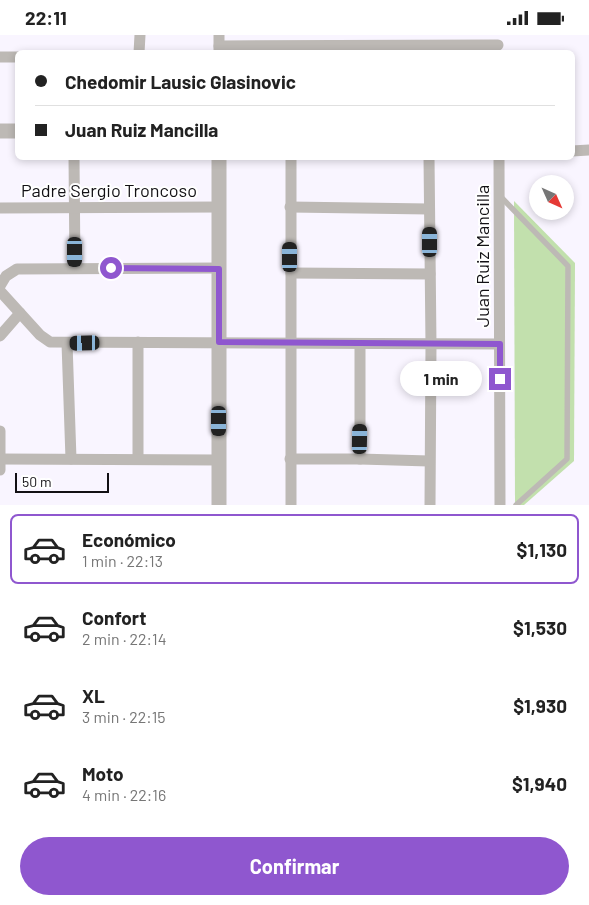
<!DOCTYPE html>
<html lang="es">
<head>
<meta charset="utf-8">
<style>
  :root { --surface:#fff; --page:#f2f2f2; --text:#222; --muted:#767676; --line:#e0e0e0; --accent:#8f57cf }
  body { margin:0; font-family:Barlow,sans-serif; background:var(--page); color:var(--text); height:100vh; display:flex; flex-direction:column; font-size:19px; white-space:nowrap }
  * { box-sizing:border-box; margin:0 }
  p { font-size:16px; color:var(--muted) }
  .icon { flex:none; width:28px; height:28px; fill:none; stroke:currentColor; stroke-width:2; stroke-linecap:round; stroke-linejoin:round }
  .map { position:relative; height:470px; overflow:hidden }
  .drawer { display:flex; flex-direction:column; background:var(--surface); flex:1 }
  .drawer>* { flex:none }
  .top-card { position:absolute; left:15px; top:15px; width:560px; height:110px; border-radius:8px; box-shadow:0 2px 8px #0003; display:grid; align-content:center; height:110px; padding:0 20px; background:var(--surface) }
  .needle { width:32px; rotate:135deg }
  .controls { position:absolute; left:529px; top:140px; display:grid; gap:10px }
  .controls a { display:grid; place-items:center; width:45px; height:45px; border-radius:50%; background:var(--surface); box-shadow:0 2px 8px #0003; font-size:25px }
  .scale { position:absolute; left:15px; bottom:12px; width:94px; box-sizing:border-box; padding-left:5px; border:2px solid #121014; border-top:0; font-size:14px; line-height:18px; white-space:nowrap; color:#121014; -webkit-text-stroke:4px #fff; paint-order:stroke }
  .end { position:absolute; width:22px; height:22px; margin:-11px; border:6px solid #8f57cf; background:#fff; box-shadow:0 0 0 2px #fff }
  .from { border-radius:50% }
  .bubble { position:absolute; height:35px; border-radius:18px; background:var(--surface); box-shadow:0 2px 8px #0003; font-size:16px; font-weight:700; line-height:35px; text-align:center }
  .car { position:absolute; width:15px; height:30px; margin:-15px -8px; border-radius:6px; box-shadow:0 0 4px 1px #0007; background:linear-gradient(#222 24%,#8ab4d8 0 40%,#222 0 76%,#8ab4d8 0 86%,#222 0) }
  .top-card b { display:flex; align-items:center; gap:18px; height:48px; font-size:19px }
  .top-card b+b { border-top:1px solid var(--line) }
  .top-card i { width:12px; height:12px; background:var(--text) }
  ul { padding:9px 0 0; list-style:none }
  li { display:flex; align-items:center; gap:15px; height:70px; margin:0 10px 8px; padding:0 10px; border:2px solid transparent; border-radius:8px }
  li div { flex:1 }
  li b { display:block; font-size:19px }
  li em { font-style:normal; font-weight:700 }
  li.current { border-color:var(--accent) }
  li>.icon { width:45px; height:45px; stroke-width:1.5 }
  .action { display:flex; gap:10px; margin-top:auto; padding:10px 20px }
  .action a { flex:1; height:58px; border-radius:30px; background:var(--accent); color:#fff; font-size:20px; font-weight:700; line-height:58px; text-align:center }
  .status { display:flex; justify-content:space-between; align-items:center; height:35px; padding:0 25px; background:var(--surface); direction:ltr }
  .status svg { height:14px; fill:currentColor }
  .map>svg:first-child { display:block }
  .green { fill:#c2e0ad }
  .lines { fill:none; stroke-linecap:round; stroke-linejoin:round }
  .service { stroke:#bdb9b5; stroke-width:5.5 }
  .minor { stroke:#bdb9b5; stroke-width:11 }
  .tertiary { stroke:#bdb9b5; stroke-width:15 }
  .route { stroke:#8f57cf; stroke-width:6 }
  .labels { text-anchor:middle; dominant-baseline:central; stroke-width:4; stroke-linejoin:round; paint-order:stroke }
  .street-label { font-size:18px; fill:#121014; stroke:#fff }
</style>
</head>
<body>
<div class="status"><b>22:11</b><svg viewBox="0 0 49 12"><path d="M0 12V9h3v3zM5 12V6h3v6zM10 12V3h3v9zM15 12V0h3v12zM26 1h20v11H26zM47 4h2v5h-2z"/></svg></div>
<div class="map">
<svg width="589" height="470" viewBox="0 0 589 470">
  <rect width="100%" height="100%" fill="#f9f5ff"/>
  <path class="green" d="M514,166L575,228L574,426L524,470H515Z"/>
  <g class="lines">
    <path class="service" d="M500,161L568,231L567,424L516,470"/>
    <g class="minor">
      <path d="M219,0V18"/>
      <path d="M219,11L498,10"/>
      <path d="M139,18L140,0"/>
      <path d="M0,22H18"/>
      <path d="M572,116L589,115"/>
      <path d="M74,122L75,233"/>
      <path d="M429,122L431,309L430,470"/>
      <path d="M499,122L500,470"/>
      <path d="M290,172L429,174"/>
      <path d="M0,173L219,172"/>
      <path d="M291,238L430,239"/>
      <path d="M0,251L6,241L17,234L219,233"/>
      <path d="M0,256L40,300L50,307L499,309"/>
      <path d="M0,301L20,278"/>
      <path d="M138,307V424"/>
      <path d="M67,308L71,424"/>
      <path d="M0,396V435"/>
      <path d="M0,424L219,425"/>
      <path d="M290,424H360L429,426"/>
      <path d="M360,424V309"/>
      <path d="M291,470V122"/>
    </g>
    <g class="tertiary">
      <path d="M0,96H18"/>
      <path d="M219,470V122"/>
    </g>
  </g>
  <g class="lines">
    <path class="route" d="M111,233L219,234V307L500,309V344"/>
  </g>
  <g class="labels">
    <g class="street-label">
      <text x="109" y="155">Padre Sergio Troncoso</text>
      <text transform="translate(482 221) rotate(-90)">Juan Ruiz Mancilla</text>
    </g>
  </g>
</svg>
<div class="controls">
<a><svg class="needle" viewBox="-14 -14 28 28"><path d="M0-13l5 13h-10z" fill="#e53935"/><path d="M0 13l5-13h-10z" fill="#767676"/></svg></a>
</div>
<div class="scale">50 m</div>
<i class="end from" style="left:111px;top:233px"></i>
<i class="end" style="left:500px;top:344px"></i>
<div class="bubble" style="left:400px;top:326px;width:82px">1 min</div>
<i class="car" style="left:430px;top:207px;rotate:0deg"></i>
<i class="car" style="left:75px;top:217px;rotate:180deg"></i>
<i class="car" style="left:290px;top:222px;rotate:0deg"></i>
<i class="car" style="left:85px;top:308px;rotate:269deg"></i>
<i class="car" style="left:219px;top:386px;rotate:180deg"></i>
<i class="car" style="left:360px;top:404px;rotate:1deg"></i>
<div class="top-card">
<b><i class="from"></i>Chedomir Lausic Glasinovic</b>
<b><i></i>Juan Ruiz Mancilla</b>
</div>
</div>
<section class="drawer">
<ul>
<li class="current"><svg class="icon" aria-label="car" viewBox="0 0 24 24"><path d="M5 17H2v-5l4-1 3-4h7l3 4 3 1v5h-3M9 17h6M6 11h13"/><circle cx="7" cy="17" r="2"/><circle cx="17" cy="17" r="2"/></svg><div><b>Económico</b><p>1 min · 22:13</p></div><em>$1,130</em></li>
<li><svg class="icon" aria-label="car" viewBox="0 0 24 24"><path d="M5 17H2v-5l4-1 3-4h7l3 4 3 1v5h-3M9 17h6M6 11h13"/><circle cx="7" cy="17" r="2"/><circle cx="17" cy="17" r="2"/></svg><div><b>Confort</b><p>2 min · 22:14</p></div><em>$1,530</em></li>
<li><svg class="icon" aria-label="car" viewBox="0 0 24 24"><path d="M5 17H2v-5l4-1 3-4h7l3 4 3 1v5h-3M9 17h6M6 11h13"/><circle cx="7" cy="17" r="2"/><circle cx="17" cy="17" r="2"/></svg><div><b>XL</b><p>3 min · 22:15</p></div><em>$1,930</em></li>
<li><svg class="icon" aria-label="car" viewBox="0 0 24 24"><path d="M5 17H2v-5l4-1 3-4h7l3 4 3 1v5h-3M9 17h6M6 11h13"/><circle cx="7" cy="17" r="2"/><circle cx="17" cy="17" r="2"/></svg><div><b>Moto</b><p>4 min · 22:16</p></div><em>$1,940</em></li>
</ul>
<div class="action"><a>Confirmar</a></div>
</section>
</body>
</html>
